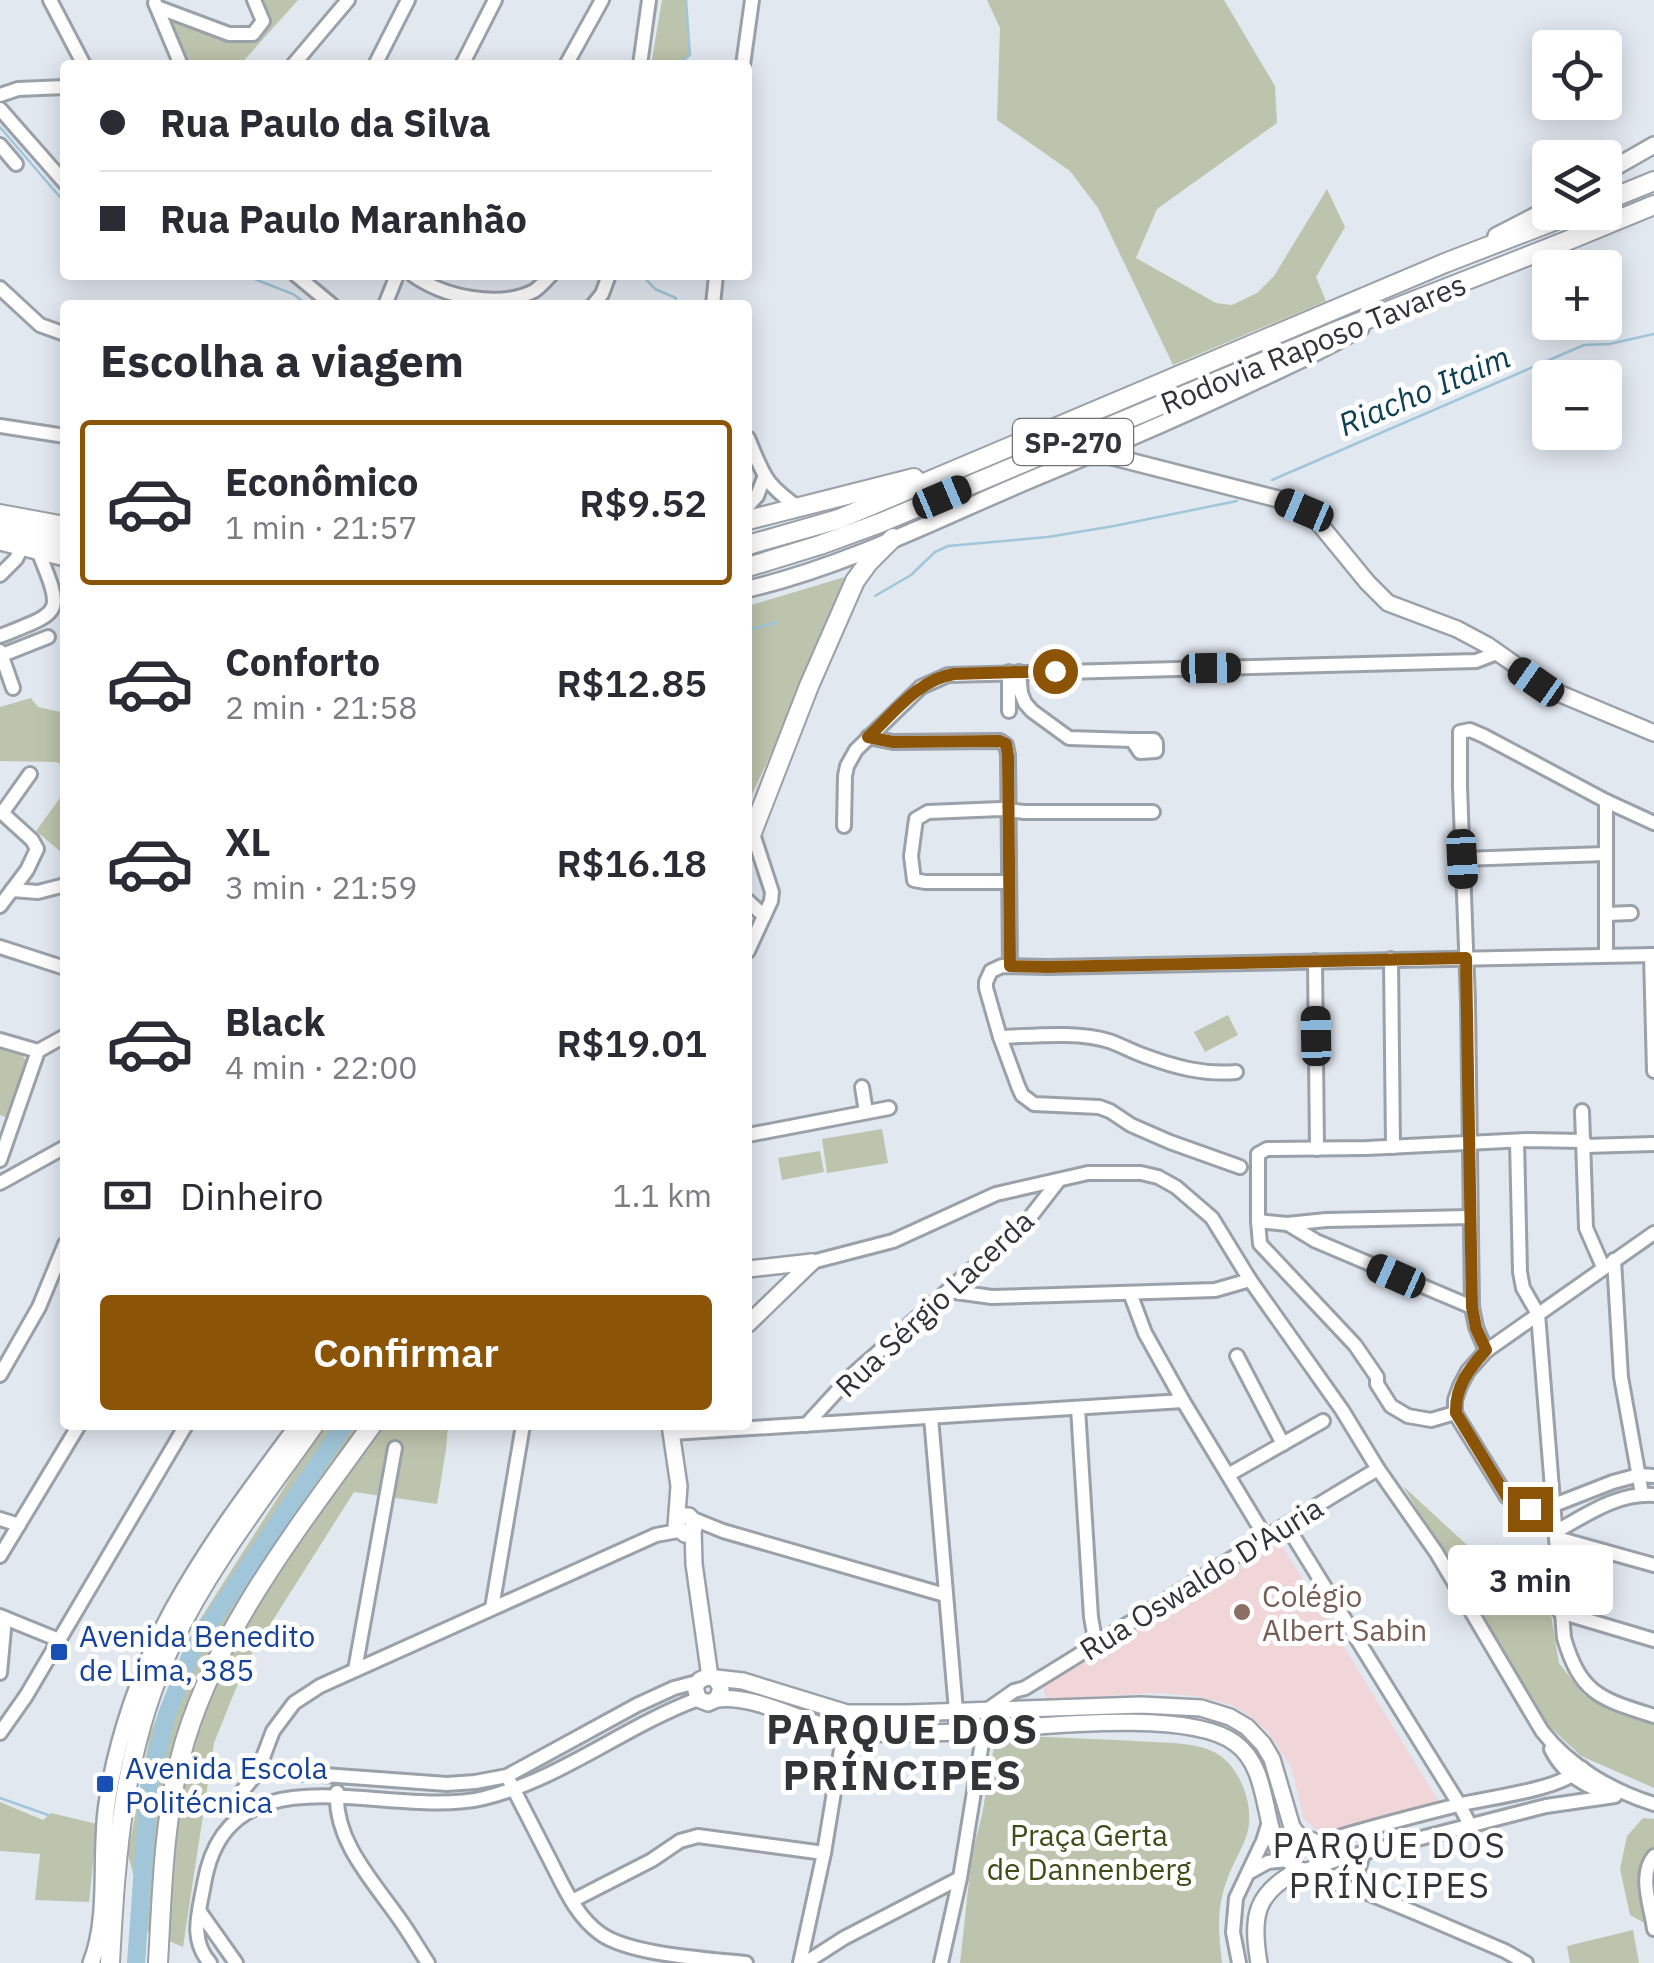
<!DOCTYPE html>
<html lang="pt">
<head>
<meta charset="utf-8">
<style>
  :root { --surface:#fff; --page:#f2f2f3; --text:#2b2b33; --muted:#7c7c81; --line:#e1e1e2; --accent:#8b5406 }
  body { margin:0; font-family:"IBM Plex Sans",sans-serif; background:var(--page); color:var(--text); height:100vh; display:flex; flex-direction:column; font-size:38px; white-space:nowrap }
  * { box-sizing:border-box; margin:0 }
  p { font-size:32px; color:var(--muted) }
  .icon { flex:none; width:55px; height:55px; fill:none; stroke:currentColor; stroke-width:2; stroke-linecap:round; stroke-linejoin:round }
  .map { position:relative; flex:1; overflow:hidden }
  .side { position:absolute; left:60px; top:300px; width:692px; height:1130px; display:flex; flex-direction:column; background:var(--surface); border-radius:10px; box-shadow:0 5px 25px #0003 }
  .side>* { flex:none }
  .guide { position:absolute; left:60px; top:60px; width:692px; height:220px; border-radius:10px; box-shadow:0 5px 25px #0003; display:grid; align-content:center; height:220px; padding:0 40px; background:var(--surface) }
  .fabs { position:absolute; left:1532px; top:30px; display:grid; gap:20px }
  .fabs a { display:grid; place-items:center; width:90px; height:90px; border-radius:10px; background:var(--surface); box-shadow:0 5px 25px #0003; font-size:50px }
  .end { position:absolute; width:45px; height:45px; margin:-22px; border:12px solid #8b5406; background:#fff; box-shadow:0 0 0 5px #fff }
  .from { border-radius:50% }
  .bubble { position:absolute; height:70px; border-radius:10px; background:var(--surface); box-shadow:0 5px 25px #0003; font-size:32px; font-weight:600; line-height:70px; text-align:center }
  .car { position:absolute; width:30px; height:60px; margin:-30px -15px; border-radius:12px; box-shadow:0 0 8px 2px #0007; background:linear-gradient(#222 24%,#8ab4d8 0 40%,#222 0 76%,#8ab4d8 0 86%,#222 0) }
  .guide b { display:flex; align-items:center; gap:35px; height:95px; font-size:38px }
  .guide b+b { border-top:2px solid var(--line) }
  .guide i { width:25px; height:25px; background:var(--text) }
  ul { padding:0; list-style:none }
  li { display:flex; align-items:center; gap:30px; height:165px; margin:0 20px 15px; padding:0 20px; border:5px solid transparent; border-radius:10px }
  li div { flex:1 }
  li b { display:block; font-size:38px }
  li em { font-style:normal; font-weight:600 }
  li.selected { border-color:var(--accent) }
  li>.icon { width:90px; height:90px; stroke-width:1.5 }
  h2 { padding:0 40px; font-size:45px; line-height:120px }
  .pay { display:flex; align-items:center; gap:25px; height:110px; padding:0 40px; font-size:38px }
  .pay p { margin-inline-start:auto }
  .action { display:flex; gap:20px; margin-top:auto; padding:20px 40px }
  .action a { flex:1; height:115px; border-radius:10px; background:var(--accent); color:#fff; font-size:40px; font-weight:600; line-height:115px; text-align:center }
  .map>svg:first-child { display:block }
  .education { fill:#f0d6d8 }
  .green { fill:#bdc4ad }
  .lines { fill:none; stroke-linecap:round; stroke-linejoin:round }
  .stream { stroke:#a1c6d9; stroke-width:2.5 }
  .river { stroke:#a1c6d9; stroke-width:18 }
  .minor-casing { stroke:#9ba1a8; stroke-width:18 }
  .major-casing { stroke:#9ba1a8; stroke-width:20 }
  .highway-casing { stroke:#9ba1a8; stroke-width:22 }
  .minor { stroke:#fff; stroke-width:12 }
  .major { stroke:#fff; stroke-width:15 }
  .highway { stroke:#fff; stroke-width:18 }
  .route { stroke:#8b5406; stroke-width:12 }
  .education-dot { fill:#8d6e63; stroke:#fff; stroke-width:4 }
  .transit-dot { fill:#1a4fb4; stroke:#fff; stroke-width:4 }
  .labels { text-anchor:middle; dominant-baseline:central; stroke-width:10; stroke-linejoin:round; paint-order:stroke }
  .shield { fill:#fff; stroke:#707173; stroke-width:2.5 }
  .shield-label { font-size:28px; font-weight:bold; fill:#323437 }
  .street-label { font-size:30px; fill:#323437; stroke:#fff }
  .education-label { font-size:30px; fill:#785e54; stroke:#fff; text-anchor:start }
  .transit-label { font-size:30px; fill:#164399; stroke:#fff; text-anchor:start }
  .park-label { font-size:30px; fill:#3f4c17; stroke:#fff }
  .water-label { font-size:32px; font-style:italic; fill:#0e4055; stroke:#fff }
  .quarter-label { font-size:35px; letter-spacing:2.5px; fill:#323437; stroke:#fff }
  .district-label { font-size:40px; font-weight:bold; letter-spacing:2.5px; fill:#323437; stroke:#fff }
</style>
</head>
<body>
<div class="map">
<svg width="1654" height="1963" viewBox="0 0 1654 1963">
  <rect width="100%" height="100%" fill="#e2e8f0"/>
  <path class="education" d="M1278,1539L1439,1802L1339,1829H1315L1304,1819L1291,1767L1268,1732L1250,1716L1231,1705L1195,1696L1158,1693L1046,1699L1043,1686Z"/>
  <g class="green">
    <path d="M263,0H298L240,65H187L165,14L252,39L262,34L269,22Z"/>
    <path d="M662,0H686L690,55L677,65H651Z"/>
    <path d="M987,0H1224L1275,86L1277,123L1157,209L1136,258L1216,303L1232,305L1257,293L1274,276L1327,189L1345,227L1316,277L1326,301L1173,365L1098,208L1070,171L997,120L1000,28Z"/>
    <path d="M855,574L748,803V606Z"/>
    <path d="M31,698L38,707L65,713V765L55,762L0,761V707Z"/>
    <path d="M65,791V846L61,852L36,831Z"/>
    <path d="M1228,1015L1238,1035L1205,1052L1194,1032Z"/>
    <path d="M0,1048L22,1055L29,1065L10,1119L0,1115Z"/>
    <path d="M882,1129L888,1163L827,1173L822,1139Z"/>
    <path d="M820,1151L824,1172L782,1180L778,1158Z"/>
    <path d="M324,1425H448L446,1450L437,1504L354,1492L247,1661L214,1743L183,1947L148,1932L128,1854L150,1734L194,1629Z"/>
    <path d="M1403,1486L1467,1545L1499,1579L1546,1585L1559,1663L1584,1695L1606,1707L1654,1723V1788L1581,1756L1548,1725Z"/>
    <path d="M996,1735C1042,1737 1088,1739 1135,1741C1159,1743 1189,1741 1212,1751C1238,1762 1254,1802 1248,1830C1245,1844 1236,1858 1230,1872C1216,1906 1218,1928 1222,1963H960L972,1854L982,1815Z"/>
    <path d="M0,1802L43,1820L51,1813L97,1824L89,1902L35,1900L40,1854L0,1851Z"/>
    <path d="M1643,1818L1654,1819V1848L1650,1849L1640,1863L1648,1925L1630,1915L1620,1869L1627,1836Z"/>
    <path d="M1633,1930L1639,1963H1570L1567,1946Z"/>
  </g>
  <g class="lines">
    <g class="stream">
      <path d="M677,65L690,55L686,0"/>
      <path d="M0,127L65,203"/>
      <path d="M244,275L293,294L308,305"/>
      <path d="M642,275L655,289L676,298L674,305"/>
      <path d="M1272,480L1584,345L1609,344L1654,334"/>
      <path d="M875,596L911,575L935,552L948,546L1048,537L1114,526L1237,501"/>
      <path d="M748,630L777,622"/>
      <path d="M0,1798L48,1815"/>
    </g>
    <path class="river" d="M136,1963L149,1785L167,1714L194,1647L344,1425"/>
    <g class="minor-casing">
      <g id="minor">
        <path d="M50,0L84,65"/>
        <path d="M155,3L181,65"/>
        <path d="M157,7L229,34H253L263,21L254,0"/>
        <path d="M293,65L348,0"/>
        <path d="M375,65L408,0"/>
        <path d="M462,65L495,0"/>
        <path d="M566,65L602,0"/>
        <path d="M640,65L649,0"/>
        <path d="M743,65L752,0"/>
        <path d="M0,95L18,89L65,87"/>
        <path d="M0,109L65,183"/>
        <path d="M0,145L16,164"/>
        <path d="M296,275L332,305"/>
        <path d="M413,275C444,297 499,309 534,291C540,287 545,281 551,275"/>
        <path d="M0,288L40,325L65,334"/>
        <path d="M385,305L397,275"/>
        <path d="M593,305L602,294L609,275"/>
        <path d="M713,305L716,275"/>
        <path d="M0,426L65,436"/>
        <path d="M748,438C764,476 764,483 799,508"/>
        <path d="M748,506L757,496L764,478"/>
        <path d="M0,575L16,559L22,547"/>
        <path d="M0,636C63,611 64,615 38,551"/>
        <path d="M0,651L13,688"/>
        <path d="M0,656L48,637"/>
        <path d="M1019,672L1021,693L1025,703L1032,711L1069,738L1132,740L1140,752L1156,751V743L1154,740H1132"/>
        <path d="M1009,711V672"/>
        <path d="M868,737L893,742L1000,741L1006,745L1008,755L1010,966"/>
        <path d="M1606,801L1654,823"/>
        <path d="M0,811L32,840L37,849L27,870L0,906"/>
        <path d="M3,812L30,774"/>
        <path d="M844,826L845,776L847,766L856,750L921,687L948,675L1476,661L1497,653"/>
        <path d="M1462,859L1605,854"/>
        <path d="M1009,882H925L914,880L911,856L916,819L928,812L1001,809L1024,812H1153"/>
        <path d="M12,890L38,892L65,885"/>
        <path d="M748,901L764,916"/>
        <path d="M1607,914L1631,913"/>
        <path d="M0,947L65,968"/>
        <path d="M748,951L771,901L772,892L752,831"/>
        <path d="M1651,955L1654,1071"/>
        <path d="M1391,959L1393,1147"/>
        <path d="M1315,961L1317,1149"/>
        <path d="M1000,1037C1033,1036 1078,1031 1109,1041C1121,1045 1133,1052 1145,1056C1175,1067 1204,1075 1236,1072"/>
        <path d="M0,1040L38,1051"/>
        <path d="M862,1087L866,1112"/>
        <path d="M1582,1111L1586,1228L1603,1267"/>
        <path d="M748,1135L889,1108"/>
        <path d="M1517,1141L1520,1272L1523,1288L1538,1314L1564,1638C1581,1695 1601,1699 1654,1716"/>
        <path d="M1585,1146L1654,1144"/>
        <path d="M0,1160L38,1051L65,1036"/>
        <path d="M1240,1167L1170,1142L1131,1125L1110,1111L1099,1107L1034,1104L1022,1095L1018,1086L1000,1037L986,988V982L991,971L1002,966L1048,967L1654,955"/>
        <path d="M0,1183L65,1147"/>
        <path d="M1258,1221L1287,1224L1326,1220L1471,1217"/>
        <path d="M1288,1224L1316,1241L1472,1307"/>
        <path d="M1654,1233L1486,1351L1468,1371L1460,1386L1455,1400V1413L1507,1497L1530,1509L1554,1505L1613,1482L1639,1475L1654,1476"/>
        <path d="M1614,1260L1621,1377L1642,1494"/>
        <path d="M812,1262L893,1241L996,1194L1088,1173H1141L1158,1177L1176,1187L1212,1218L1250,1280L1342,1410L1378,1469L1436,1552L1542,1731C1569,1766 1612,1791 1654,1804"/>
        <path d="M948,1291L992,1297L1215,1290L1250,1280"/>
        <path d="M1130,1293L1145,1333L1183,1401L1266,1538"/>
        <path d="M1486,1351L1476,1327L1472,1307L1468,1002L1460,787V732L1470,730L1484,736L1606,801V955"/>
        <path d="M1237,1356L1283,1444"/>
        <path d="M0,1375L39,1307L65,1244"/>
        <path d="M1078,1408L1091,1617L1096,1645"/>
        <path d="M1455,1413L1431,1420L1408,1416L1391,1406L1377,1384V1377L1355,1345L1260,1244L1258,1221V1154L1267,1149L1367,1148L1528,1140L1584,1141"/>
        <path d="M931,1417L956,1711V1732"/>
        <path d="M806,1425L850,1377L1028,1220L1059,1180"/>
        <path d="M672,1433L1183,1401"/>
        <path d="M1228,1475L1323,1421"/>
        <path d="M691,1518L723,1531L945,1595"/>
        <path d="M0,1519L19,1525"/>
        <path d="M1287,1526L1459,1804L1470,1825"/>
        <path d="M1557,1531C1588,1514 1617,1493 1654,1495"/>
        <path d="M1557,1538L1654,1565"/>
        <path d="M0,1556L79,1425"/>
        <path d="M492,1608L523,1425"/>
        <path d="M1560,1612L1654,1640"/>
        <path d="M0,1616L59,1640"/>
        <path d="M355,1670L395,1448"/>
        <path d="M0,1673L5,1618"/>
        <path d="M987,1710L1014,1691L1025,1688C1144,1616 1258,1539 1378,1469"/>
        <path d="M0,1733L26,1696L186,1425"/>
        <path d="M1551,1749C1562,1772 1584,1786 1608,1794"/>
        <path d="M257,1773L273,1731L294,1703L320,1686L656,1535L678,1531"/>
        <path d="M510,1782C523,1807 536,1833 549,1858C563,1885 576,1917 601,1934C631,1955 709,1959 746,1963"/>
        <path d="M337,1792C334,1840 372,1880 398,1917C409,1932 418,1948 428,1963"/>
        <path d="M240,1794L257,1773L269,1771L447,1784L475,1782L507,1776L637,1705L674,1688L697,1682"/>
        <path d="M1316,1844C1362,1829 1410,1817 1458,1805C1490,1797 1560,1790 1582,1768"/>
        <path d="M1364,1852L1357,1873L1365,1892"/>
        <path d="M1654,1856C1638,1875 1651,1906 1654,1929"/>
        <path d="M1314,1868L1339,1859L1546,1806L1615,1796"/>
        <path d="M1309,1870L1340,1886L1365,1892L1416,1913L1505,1951L1526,1963"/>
        <path d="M1250,1872L1268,1862L1290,1860"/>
        <path d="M572,1901L652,1860L680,1841L698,1836L824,1853"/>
        <path d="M200,1912L236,1963"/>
        <path d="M210,1963C189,1939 199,1913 204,1884C228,1742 390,1821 484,1798C561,1779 625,1726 698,1699"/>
        <path d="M800,1963L824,1853L847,1713"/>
        <path d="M805,1963L844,1938L960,1878"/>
        <path d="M941,1963L960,1878L984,1730"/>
        <path d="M1239,1963L1233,1932L1236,1898L1263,1841L1269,1822"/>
      </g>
    </g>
    <g class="major-casing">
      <g id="major">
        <path d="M1605,173L1654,145"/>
        <path d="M1496,236L1550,208"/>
        <path d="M1098,453L1282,500L1313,516L1367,582L1388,603L1457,629L1487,645L1551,690L1654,733"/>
        <path d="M0,542L65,558"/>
        <path d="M748,589C851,565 947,514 1044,474C1117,444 1189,413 1260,379C1294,363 1328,348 1361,328"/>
        <path d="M748,1269L812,1262"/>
        <path d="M748,1324L812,1262"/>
        <path d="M670,1425L679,1486L676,1527L685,1534L694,1528V1522L689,1516H683L677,1520"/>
        <path d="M693,1529L694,1564L710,1677"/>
        <path d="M716,1679L721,1689L717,1699L708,1703L698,1699L695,1686L700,1680L707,1677L743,1681L847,1713H907L1141,1705L1201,1708L1230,1717L1247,1727L1263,1744L1272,1759L1292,1827L1302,1840"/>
        <path d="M717,1699C755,1694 805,1724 842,1731C859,1735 878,1733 896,1733C916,1733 936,1733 957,1732C1020,1729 1186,1706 1235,1743C1267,1766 1263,1814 1277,1847L1289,1855"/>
        <circle cx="1305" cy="1855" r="16"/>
        <path d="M91,1963C110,1916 99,1854 107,1804C116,1740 142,1665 173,1609C209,1544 254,1484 298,1425"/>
        <path d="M1259,1963C1251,1916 1255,1893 1299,1870"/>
      </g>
    </g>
    <g class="highway-casing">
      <g id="highway">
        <path d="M1605,201L1654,181"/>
        <path d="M0,514L65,526"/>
        <path d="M748,520L914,478"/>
        <path d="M0,530L65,543"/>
        <path d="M748,545L839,519L1445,263L1577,212"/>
        <path d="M748,567L820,545L880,523L1332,333L1564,242L1654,205"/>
        <path d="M748,843L809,686L855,581L868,563L893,538"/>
        <path d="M110,1963C116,1850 123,1747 172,1643C209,1565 265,1495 314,1425"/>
        <path d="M158,1963C162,1895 163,1826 180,1759C211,1636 299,1527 372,1425"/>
      </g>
    </g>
    <use href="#minor" class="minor"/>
    <use href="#major" class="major"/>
    <use href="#highway" class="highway"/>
  </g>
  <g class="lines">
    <path class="route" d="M1055,671L954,674C919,679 893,714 868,737L893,742L1000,741L1006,744L1008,756L1010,966L1048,967L1466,958L1472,1307L1476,1328L1486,1350C1469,1369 1455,1386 1456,1413L1507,1497L1530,1509"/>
  </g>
  <circle class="education-dot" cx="1242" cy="1612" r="10"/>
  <g class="transit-dot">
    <rect x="49" y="1642" width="20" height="20" rx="5"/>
    <rect x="95" y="1774" width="20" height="20" rx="5"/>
  </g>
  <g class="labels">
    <rect class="shield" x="1013" y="419" width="120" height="46" rx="8"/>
    <g class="shield-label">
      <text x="1073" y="442">SP-270</text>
    </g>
    <g class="street-label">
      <text transform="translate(1313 343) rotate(-22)">Rodovia Raposo Tavares</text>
      <text transform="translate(934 1303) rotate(-43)">Rua Sérgio Lacerda</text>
      <text transform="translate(1201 1578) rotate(-32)">Rua Oswaldo D'Auria</text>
    </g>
    <g class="education-label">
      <text x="1262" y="1595">Colégio<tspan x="1262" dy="34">Albert Sabin</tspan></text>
    </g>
    <g class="transit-label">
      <text x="79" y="1635">Avenida Benedito<tspan x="79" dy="34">de Lima, 385</tspan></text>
      <text x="125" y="1767">Avenida Escola<tspan x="125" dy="34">Politécnica</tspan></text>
    </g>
    <g class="park-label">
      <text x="1089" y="1834">Praça Gerta<tspan x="1089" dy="34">de Dannenberg</tspan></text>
    </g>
    <g class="water-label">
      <text transform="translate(1424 390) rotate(-23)">Riacho Itaim</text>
    </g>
    <g class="quarter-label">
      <text x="1390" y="1845">PARQUE DOS<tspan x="1390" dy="40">PRÍNCIPES</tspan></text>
    </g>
    <g class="district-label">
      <text x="903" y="1729">PARQUE DOS<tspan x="903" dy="46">PRÍNCIPES</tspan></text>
    </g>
  </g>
</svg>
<div class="fabs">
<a><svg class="icon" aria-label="locate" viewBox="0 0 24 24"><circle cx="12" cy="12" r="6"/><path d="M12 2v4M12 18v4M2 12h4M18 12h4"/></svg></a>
<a><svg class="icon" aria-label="layers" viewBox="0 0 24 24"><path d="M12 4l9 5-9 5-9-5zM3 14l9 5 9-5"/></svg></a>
<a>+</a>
<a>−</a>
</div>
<i class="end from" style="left:1055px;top:671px"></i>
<i class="end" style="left:1530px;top:1509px"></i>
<div class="bubble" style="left:1448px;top:1545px;width:165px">3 min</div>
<i class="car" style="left:942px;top:497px;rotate:67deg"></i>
<i class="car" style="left:1304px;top:510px;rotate:293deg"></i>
<i class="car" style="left:1211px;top:668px;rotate:89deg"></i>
<i class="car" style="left:1536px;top:682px;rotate:305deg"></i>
<i class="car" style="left:1462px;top:859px;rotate:177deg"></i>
<i class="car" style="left:1316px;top:1036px;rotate:359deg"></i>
<i class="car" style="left:1396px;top:1276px;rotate:294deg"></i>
<div class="guide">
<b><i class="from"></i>Rua Paulo da Silva</b>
<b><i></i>Rua Paulo Maranhão</b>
</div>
<section class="side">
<h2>Escolha a viagem</h2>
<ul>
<li class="selected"><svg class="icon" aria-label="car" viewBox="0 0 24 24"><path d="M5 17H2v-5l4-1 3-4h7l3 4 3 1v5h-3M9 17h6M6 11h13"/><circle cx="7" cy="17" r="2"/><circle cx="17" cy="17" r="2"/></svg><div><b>Econômico</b><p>1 min · 21:57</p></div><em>R$9.52</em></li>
<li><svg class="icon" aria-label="car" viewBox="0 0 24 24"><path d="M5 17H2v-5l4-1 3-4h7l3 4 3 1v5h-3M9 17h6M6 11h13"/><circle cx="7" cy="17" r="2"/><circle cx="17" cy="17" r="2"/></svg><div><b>Conforto</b><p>2 min · 21:58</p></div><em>R$12.85</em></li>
<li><svg class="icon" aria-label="car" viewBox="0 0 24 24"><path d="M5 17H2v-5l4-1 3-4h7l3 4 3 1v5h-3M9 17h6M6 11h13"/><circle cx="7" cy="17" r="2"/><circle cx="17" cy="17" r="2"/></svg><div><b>XL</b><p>3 min · 21:59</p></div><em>R$16.18</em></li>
<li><svg class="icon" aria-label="car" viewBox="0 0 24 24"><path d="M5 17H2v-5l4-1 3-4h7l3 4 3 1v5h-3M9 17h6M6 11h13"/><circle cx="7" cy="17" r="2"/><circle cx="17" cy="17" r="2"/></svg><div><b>Black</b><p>4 min · 22:00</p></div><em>R$19.01</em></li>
</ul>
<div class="pay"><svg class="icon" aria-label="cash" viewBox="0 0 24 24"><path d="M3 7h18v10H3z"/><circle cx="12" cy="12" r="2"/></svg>Dinheiro<p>1.1 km</p></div>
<div class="action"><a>Confirmar</a></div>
</section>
</div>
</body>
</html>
